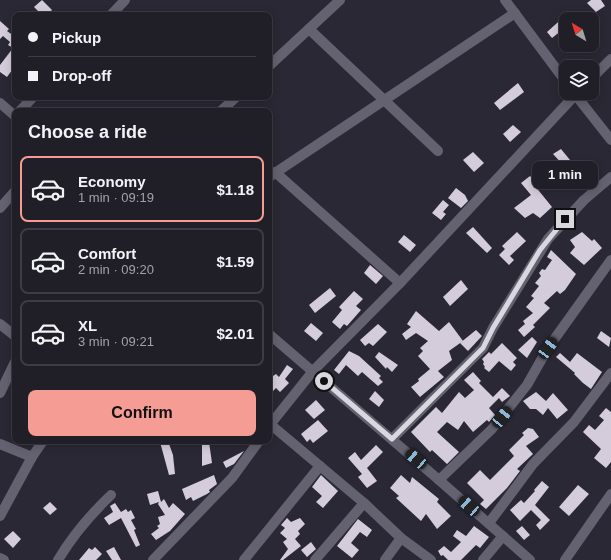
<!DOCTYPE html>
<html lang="en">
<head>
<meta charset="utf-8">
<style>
  :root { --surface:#201e27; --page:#2d2b33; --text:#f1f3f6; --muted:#a2a2a7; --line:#3d3c44; --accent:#f59c95 }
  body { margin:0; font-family:Arial,sans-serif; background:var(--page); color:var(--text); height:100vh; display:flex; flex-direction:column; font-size:15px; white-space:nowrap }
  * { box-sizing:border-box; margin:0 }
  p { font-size:13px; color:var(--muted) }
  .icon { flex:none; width:22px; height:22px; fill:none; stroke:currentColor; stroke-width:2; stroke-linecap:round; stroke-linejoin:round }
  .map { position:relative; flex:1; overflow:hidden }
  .side { position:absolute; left:12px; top:108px; width:260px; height:336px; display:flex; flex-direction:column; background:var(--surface); border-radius:8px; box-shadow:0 2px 10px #0003,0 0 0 1px var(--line) }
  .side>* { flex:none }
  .top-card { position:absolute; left:12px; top:12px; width:260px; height:88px; border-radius:8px; box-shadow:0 2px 10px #0003,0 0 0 1px var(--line); display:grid; align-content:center; height:88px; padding:0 16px; background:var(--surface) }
  .needle { width:26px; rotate:322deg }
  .tools { position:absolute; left:559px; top:12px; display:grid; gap:8px }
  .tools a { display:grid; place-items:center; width:40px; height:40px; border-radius:8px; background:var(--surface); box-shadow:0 2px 10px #0003,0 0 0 1px var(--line); font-size:20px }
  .end { position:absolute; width:18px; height:18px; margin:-9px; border:5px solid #d9d8e0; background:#111; box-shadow:0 0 0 2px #111 }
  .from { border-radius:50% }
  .bubble { position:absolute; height:28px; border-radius:8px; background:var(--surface); box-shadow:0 2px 10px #0003,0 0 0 1px var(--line); font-size:13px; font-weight:700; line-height:28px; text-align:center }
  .car { position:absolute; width:12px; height:24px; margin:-12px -6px; border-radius:5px; box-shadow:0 0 3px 1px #0007; background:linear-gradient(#222 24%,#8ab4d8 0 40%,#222 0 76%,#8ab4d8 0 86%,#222 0) }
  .top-card b { display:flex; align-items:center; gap:14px; height:38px; font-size:15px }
  .top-card b+b { border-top:1px solid var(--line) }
  .top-card i { width:10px; height:10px; background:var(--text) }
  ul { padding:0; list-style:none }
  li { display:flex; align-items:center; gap:12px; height:66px; margin:0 8px 6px; padding:0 8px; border:2px solid var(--line); border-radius:8px }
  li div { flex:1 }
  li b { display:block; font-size:15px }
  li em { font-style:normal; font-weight:700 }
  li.on { border-color:var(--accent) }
  li>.icon { width:36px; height:36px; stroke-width:1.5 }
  h2 { padding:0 16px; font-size:18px; line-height:48px }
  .button { display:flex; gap:8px; margin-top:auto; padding:8px 16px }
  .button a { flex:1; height:46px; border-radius:8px; background:var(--accent); color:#111; font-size:16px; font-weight:700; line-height:46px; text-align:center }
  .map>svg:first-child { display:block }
  .building { fill:#d4ccda }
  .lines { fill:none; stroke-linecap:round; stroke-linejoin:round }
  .minor { stroke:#646270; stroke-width:10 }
  .route { stroke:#d9d8e0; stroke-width:5 }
</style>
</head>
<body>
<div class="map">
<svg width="611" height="560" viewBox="0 0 611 560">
  <rect width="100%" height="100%" fill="#2a2834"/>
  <g class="building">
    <path d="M42,0L52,10L47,15H42L34,7Z"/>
    <path d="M591,0H601L605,6L596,12L587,3Z"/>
    <path d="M566,15V27L552,38L547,32Z"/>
    <path d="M0,21L9,29L7,31L14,36L15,35V66L7,77L0,72V65L13,48L8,45L10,42L3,36L0,39Z"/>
    <path d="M518,83L524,92L500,110L494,103Z"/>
    <path d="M513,125L521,132L510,142L503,134Z"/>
    <path d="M561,149L570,160L564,166L553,154Z"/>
    <path d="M473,152L484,163L474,172L463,160Z"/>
    <path d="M569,174L575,181L568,188L562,181Z"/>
    <path d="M530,176L537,184L535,186L552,207L540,218L533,213L525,218L514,208L531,195L521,183Z"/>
    <path d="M456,188L465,195L468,201L461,208L448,198Z"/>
    <path d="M443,200L449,205L443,212L446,214L441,220L432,213Z"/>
    <path d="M473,227L492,248L487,253L466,233Z"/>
    <path d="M517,232L526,241L510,256L514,260L509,265L499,255L505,249L502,246Z"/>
    <path d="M582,232L592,241L594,239L602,248L584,265L570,253L575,247L570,240Z"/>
    <path d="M404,235L416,245L410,252L398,242Z"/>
    <path d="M551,250L576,274L565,290L560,294L557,291L544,303L550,308L533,325L535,327L524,337L518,330L525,324L523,321L533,313L526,307L534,298L531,296L539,286L535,283L541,276L539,273L542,269L545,270L552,260L547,257Z"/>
    <path d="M370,265L383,276L376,284L364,273Z"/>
    <path d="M461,280L468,289L450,306L443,297Z"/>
    <path d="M330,288L336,296L315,313L309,305Z"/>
    <path d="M354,291L363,299L356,306L361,310L347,326L344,324L340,329L332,322L342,310L339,307Z"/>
    <path d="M416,311L439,331L449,322L463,341L449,351L452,360L438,371L444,377L420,397L411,387L419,381L418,379L430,369L418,356L423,351L420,348L428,341L416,333L406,340L402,334L411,327L407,324Z"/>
    <path d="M311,323L323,333L316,341L304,331Z"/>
    <path d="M378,324L387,332L373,346L369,343L365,346L360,340Z"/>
    <path d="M476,330L482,336L468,351L460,343Z"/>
    <path d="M601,331L611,338L609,347L597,338Z"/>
    <path d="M532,337L537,342L527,358L518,350Z"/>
    <path d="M502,343L517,358L513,362L516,365L511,371L499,361L489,372L484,368L485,367L483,364L484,362L482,359L489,352L491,354Z"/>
    <path d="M349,351L359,356L381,376L379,378L383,382L378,386L362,372L358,376L346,365L339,374L334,370Z"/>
    <path d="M379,352L398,365L392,372L387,367L386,369L375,357Z"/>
    <path d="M560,353L570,362L577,353L602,372L591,389L583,383L574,374L575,373L556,357Z"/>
    <path d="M287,365L293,369L285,379L289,383L280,392L276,388L269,395V372L273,376L276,374L279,377Z"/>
    <path d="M473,372L481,381L479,383L493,397L502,388L510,396L502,402L499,398L489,408L495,415L489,422L487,420L473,432L464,421L458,430L447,422L437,432L459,452L447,464L432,450L430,452L411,432L436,407L442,413L459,392L465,398L474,390L464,380Z"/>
    <path d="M375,391L384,400L379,407L369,399Z"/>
    <path d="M536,392L546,401L553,393L568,410L557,419L548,408L543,415L536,409H530L523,401Z"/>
    <path d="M316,400L325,410L314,419L305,410Z"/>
    <path d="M606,408L611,412V462L606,468L594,458L601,449L583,432L589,425L595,430L604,420L599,416Z"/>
    <path d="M318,420L328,431L313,443L310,439L307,442L301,434Z"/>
    <path d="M528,428L533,429L539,437L526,446L533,454L517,469L520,471L507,488L486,509L480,504L484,500L467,483L480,470L490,480L514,456L509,450L524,435L522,433Z"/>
    <path d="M168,441L173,455L175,474L169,475L160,442Z"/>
    <path d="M202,441L209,442L212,463L202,466Z"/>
    <path d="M376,445L383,452L367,468L377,481L367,488L358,477L362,474L348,458L355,452L361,460Z"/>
    <path d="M244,451L234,464L226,468L223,462Z"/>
    <path d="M214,475L217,484L209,490L210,492L207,494L193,501L191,497L186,500L182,489Z"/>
    <path d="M321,475L338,491L323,508L316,502L322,496L312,487Z"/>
    <path d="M401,475L410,483L412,477L439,499L437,502L451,516L437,529L426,514L421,521L396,498L399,496L390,488Z"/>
    <path d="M542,481L549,487L535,505L550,520L540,530L536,525L541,520L531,510L520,521L510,510L521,500L524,503L535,491L534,490Z"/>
    <path d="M578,485L589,494L569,516L559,507Z"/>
    <path d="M158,491L161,502L164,499L169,508L173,503L185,514L170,531L156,540L151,534L159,528L157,526L160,524L158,517L165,515L158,504L159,502L150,505L147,494Z"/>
    <path d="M50,502L57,509L50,515L43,508Z"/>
    <path d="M115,503L121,512L126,509L128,512L131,510L135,518L131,520L136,529L134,530L140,545L136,547L121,518L109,525L104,518L113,512L110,506Z"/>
    <path d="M287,518L291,522L300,518L305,524L298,531L300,534L295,539L301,546L283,560H280L288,549L283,542L287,539L280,533L285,528L281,525Z"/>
    <path d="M358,519L372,530L367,537L360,532L351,543L359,550L352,558L337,546Z"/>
    <path d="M474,526L489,537L480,548L476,545L461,560H448L443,555L441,556L438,551L444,546L451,552L461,542L453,536L457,530L466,536Z"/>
    <path d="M522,526L530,535L524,540L516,531Z"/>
    <path d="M13,531L21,539L13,548L4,539Z"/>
    <path d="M311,542L316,549L307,557L301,550Z"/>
    <path d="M95,547L102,554L96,560H79L89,548L92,550Z"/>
    <path d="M114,547L121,560H112L106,551Z"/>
  </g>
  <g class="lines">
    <g class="minor">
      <path d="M505,0L566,82"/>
      <path d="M111,15L125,0"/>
      <path d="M309,29L438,151"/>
      <path d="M269,66L340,0"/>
      <path d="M592,78L611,59"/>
      <path d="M574,93L611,140"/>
      <path d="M0,103L15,116"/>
      <path d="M20,111L33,97"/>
      <path d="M221,111L236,97"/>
      <path d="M275,172L400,283"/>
      <path d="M269,177L515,13"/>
      <path d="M0,208L15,191"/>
      <path d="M0,324L15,336"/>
      <path d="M269,334L439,480L530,560"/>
      <path d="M0,393L15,362"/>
      <path d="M270,424L364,503L401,538L431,560"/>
      <path d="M269,426L313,371L400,283L577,93"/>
      <path d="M392,439L483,348L493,328L548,239L584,200L611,177"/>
      <path d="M0,444L32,457"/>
      <path d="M439,480L492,429L527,385L548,348L611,260"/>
      <path d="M0,516L32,457L43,441"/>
      <path d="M489,523L533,464L574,422L611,373"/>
      <path d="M0,558L4,560"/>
      <path d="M58,560C73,535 90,515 111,495"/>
      <path d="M153,560L232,478L259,441"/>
      <path d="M244,560L320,466"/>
      <path d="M315,560L364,503"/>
      <path d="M385,560L401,538"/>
      <path d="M483,560L503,536"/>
      <path d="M565,560L611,494"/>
    </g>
  </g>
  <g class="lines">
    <path class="route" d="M324,381L392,439L483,348L493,328L540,250L565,219"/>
  </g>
</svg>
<div class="tools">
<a><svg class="needle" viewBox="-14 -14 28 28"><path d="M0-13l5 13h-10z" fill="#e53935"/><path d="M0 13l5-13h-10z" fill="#a2a2a7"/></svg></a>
<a><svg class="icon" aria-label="layers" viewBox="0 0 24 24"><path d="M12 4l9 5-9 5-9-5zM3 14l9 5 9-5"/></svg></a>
</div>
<i class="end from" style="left:324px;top:381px"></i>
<i class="end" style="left:565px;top:219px"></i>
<div class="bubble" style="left:532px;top:161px;width:66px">1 min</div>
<i class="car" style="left:548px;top:348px;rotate:36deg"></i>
<i class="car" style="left:502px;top:417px;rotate:39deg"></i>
<i class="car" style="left:416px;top:459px;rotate:310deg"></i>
<i class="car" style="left:469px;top:506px;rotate:312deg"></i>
<div class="top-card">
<b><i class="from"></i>Pickup</b>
<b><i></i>Drop-off</b>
</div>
<section class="side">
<h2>Choose a ride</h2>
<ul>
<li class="on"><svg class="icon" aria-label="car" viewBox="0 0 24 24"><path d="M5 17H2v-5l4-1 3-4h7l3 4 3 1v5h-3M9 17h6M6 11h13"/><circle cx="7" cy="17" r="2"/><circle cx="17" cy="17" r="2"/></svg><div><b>Economy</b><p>1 min · 09:19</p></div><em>$1.18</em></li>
<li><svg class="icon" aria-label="car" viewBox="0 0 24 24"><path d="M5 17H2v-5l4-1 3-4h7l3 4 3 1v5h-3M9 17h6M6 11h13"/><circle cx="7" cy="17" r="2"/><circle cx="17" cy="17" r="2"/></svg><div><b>Comfort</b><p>2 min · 09:20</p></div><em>$1.59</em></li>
<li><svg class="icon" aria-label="car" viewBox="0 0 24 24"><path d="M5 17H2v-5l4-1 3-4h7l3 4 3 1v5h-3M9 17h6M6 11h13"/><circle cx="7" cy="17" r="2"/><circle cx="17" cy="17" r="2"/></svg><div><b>XL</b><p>3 min · 09:21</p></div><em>$2.01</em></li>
</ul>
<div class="button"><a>Confirm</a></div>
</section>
</div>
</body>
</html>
